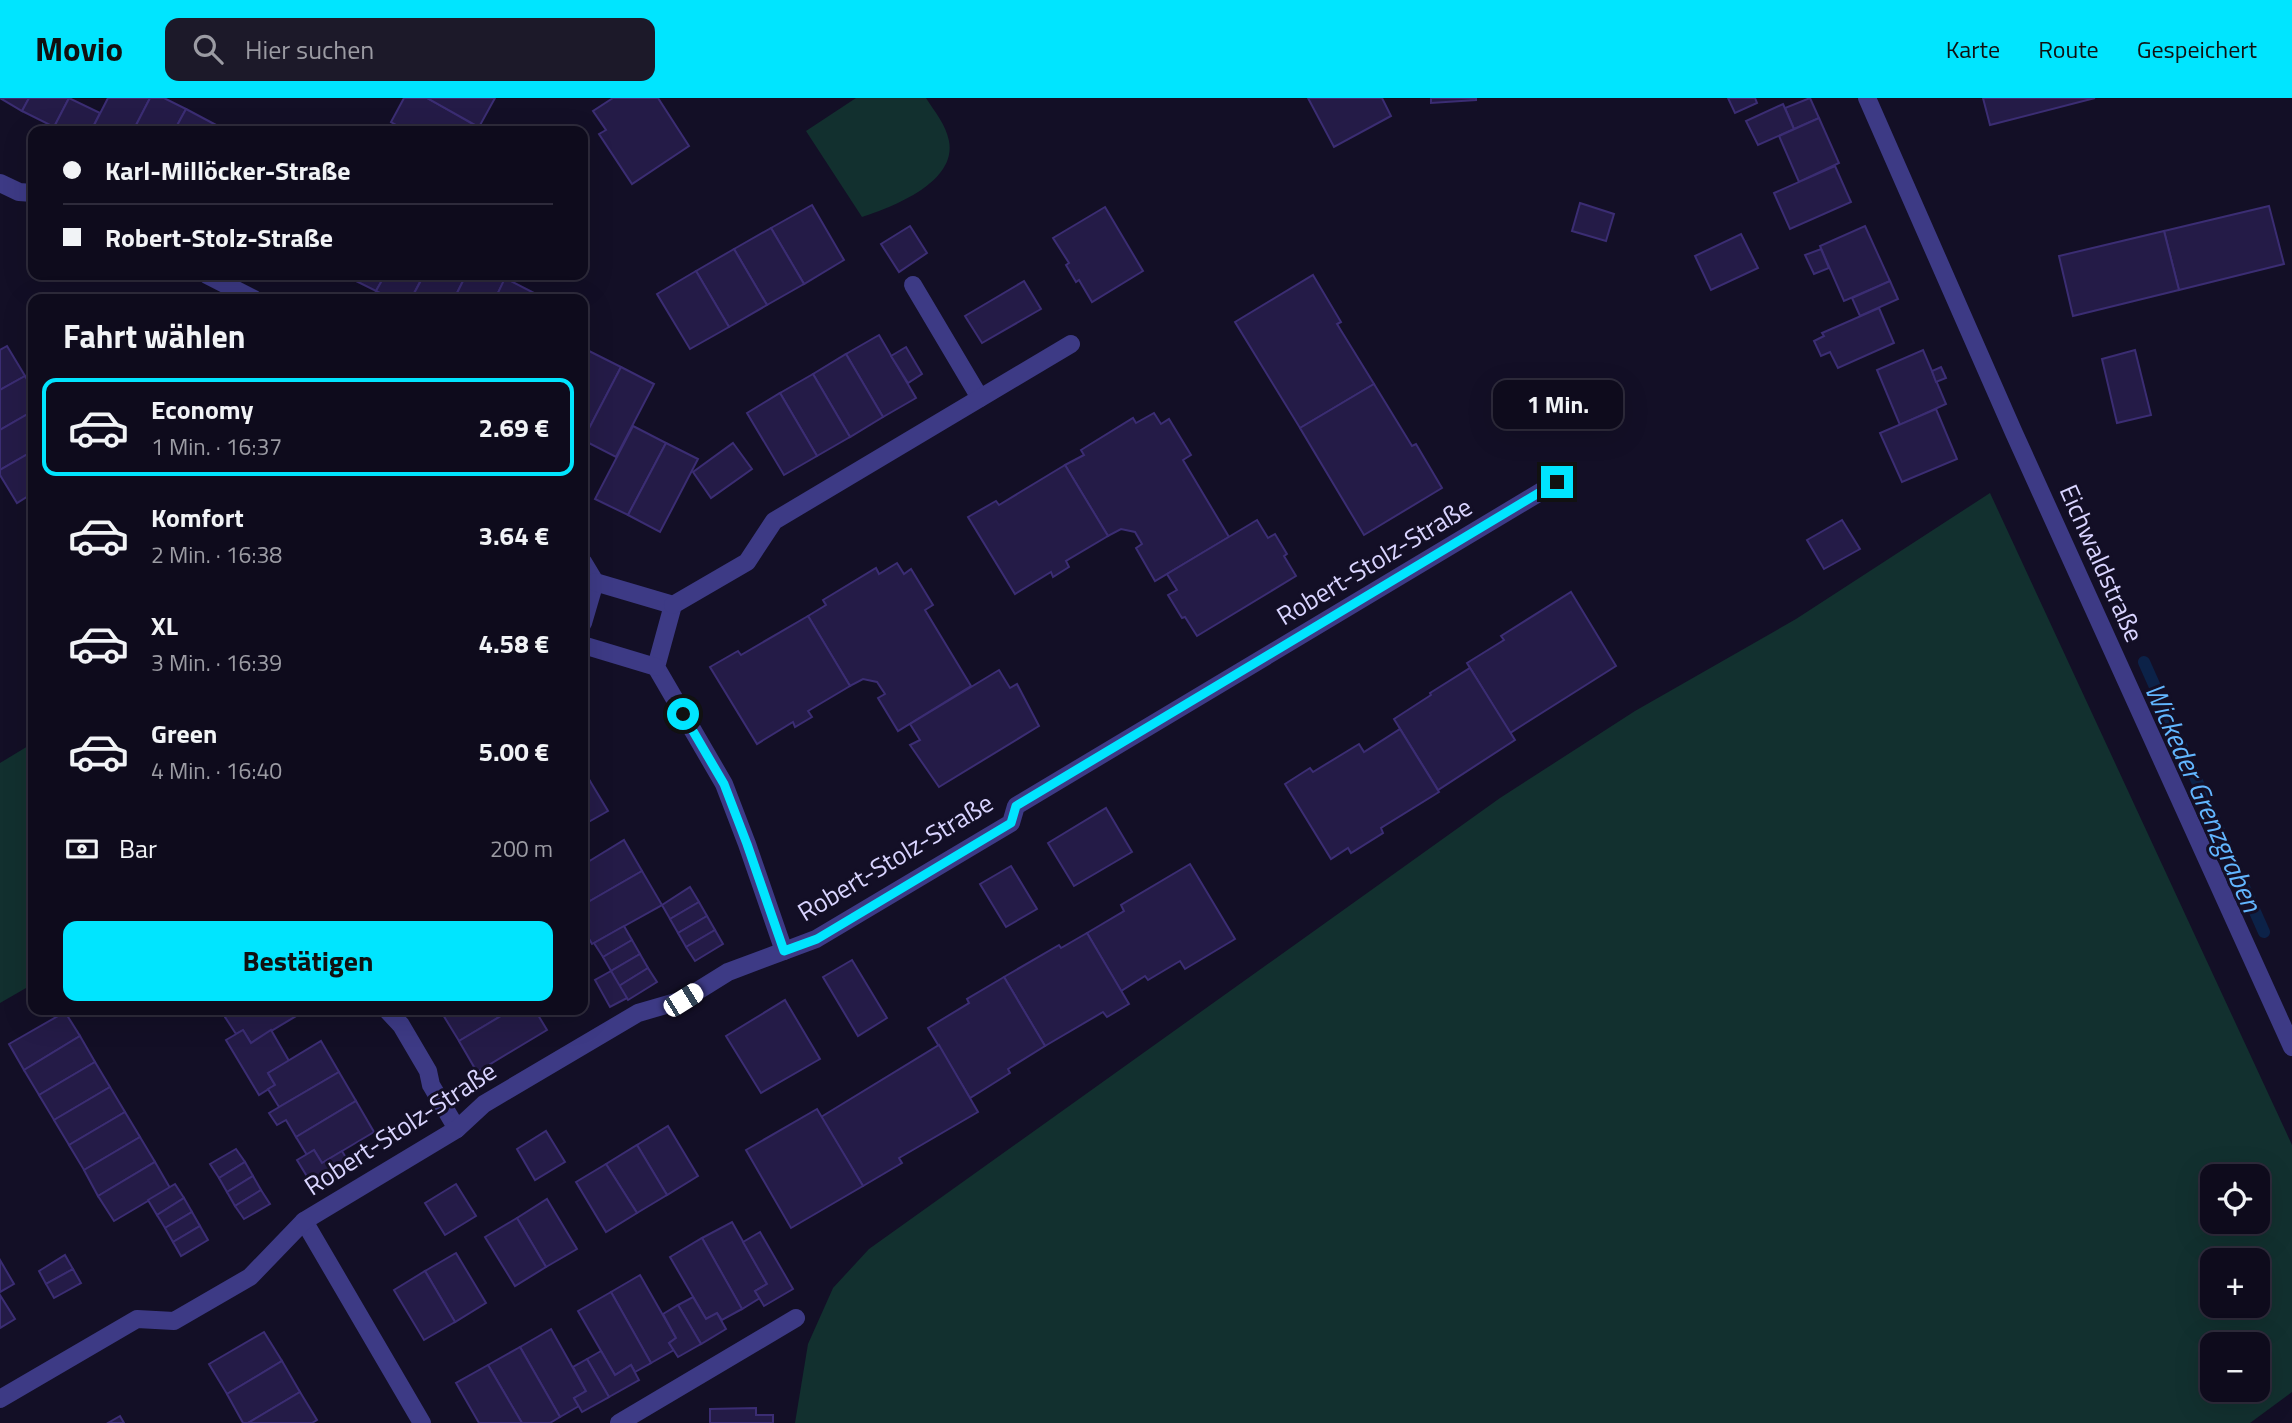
<!DOCTYPE html>
<html lang="de">
<head>
<meta charset="utf-8">
<style>
  :root { --surface:#0e0b1c; --page:#1c1929; --text:#f1f3f6; --muted:#9b9ba3; --line:#2e2b3b; --accent:#00e5ff }
  body { margin:0; font-family:"Titillium Web",sans-serif; background:var(--page); color:var(--text); height:100vh; display:flex; flex-direction:column; font-size:26px; white-space:nowrap }
  * { box-sizing:border-box; margin:0 }
  p { font-size:23px; color:var(--muted) }
  .icon { flex:none; width:38px; height:38px; fill:none; stroke:currentColor; stroke-width:2; stroke-linecap:round; stroke-linejoin:round }
  .map { position:relative; flex:1; overflow:hidden }
  .sheet { position:absolute; left:28px; top:196px; width:560px; height:721px; display:flex; flex-direction:column; background:var(--surface); border-radius:14px; box-shadow:0 7px 28px #0002,0 0 0 2px var(--line) }
  .sheet>* { flex:none }
  .hud { position:absolute; left:28px; top:28px; width:560px; height:154px; border-radius:14px; box-shadow:0 7px 28px #0002,0 0 0 2px var(--line); display:grid; align-content:center; height:154px; padding:0 35px; background:var(--surface) }
  .buttons { position:absolute; left:2200px; top:1066px; display:grid; gap:14px }
  .buttons a { display:grid; place-items:center; width:70px; height:70px; border-radius:14px; background:var(--surface); box-shadow:0 7px 28px #0002,0 0 0 2px var(--line); font-size:35px }
  .end { position:absolute; width:32px; height:32px; margin:-16px; border:9px solid #00e5ff; background:#111; box-shadow:0 0 0 4px #111 }
  .from { border-radius:50% }
  .bubble { position:absolute; height:49px; border-radius:14px; background:var(--surface); box-shadow:0 7px 28px #0002,0 0 0 2px var(--line); font-size:23px; font-weight:700; line-height:49px; text-align:center }
  .car { position:absolute; width:21px; height:42px; margin:-21px -10px; border-radius:9px; box-shadow:0 0 5px 2px #0007; background:linear-gradient(#fff 24%,#345 0 40%,#fff 0 76%,#345 0 86%,#fff 0) }
  .hud b { display:flex; align-items:center; gap:24px; height:66px; font-size:26px }
  .hud b+b { border-top:2px solid var(--line) }
  .hud i { width:18px; height:18px; background:var(--text) }
  ul { padding:0; list-style:none }
  li { display:flex; align-items:center; gap:21px; height:98px; margin:0 14px 10px; padding:0 21px; border:4px solid transparent; border-radius:14px }
  li div { flex:1 }
  li b { display:block; font-size:26px }
  li em { font-style:normal; font-weight:700 }
  li.selected { border-color:var(--accent) }
  li>.icon { width:63px; height:63px; stroke-width:1.5 }
  h2 { padding:0 35px; font-size:32px; line-height:84px }
  .pay { display:flex; align-items:center; gap:18px; height:77px; padding:0 35px; font-size:26px }
  .pay p { margin-inline-start:auto }
  .cta { display:flex; gap:14px; margin-top:auto; padding:14px 35px }
  .cta a { flex:1; height:80px; border-radius:14px; background:var(--accent); color:#111; font-size:28px; font-weight:700; line-height:80px; text-align:center }
  header { display:flex; align-items:center; gap:42px; box-sizing:border-box; height:98px; padding:0 35px; background:var(--accent); color:#111 }
  header strong { font-size:33px }
  nav { display:flex; gap:38px; margin-inline-start:auto; font-size:24px }
  .search { width:490px; height:63px; background:var(--page); display:flex; align-items:center; gap:18px; box-sizing:border-box; padding:0 24px; border-radius:14px; color:var(--muted); font-size:26px }
  .map>svg:first-child { display:block }
  .green { fill:#12302f; fill-rule:evenodd }
  .lines { fill:none; stroke-linecap:round; stroke-linejoin:round }
  .stream { stroke:#0c2248; stroke-width:12 }
  .building { fill:#241b47; stroke:#3b2d73; stroke-width:2 }
  .lane { stroke:#3d3a85; stroke-width:18 }
  .street { stroke:#3d3a85; stroke-width:18 }
  .route { stroke:#00e5ff; stroke-width:9 }
  .labels { text-anchor:middle; dominant-baseline:central; stroke-width:6; stroke-linejoin:round; paint-order:stroke }
  .street-label { font-size:26px; fill:#d9d4ff; stroke:#130f26 }
  .water-label { font-size:28px; font-style:italic; fill:#62b6ff; stroke:#130f26 }
</style>
</head>
<body>
<header>
<strong>Movio</strong>
<div class="search"><svg class="icon" aria-label="search" viewBox="0 0 24 24"><circle cx="10" cy="10" r="6"/><path d="M15 15l6 6"/></svg>Hier suchen</div>
<nav><a>Karte</a><a>Route</a><a>Gespeichert</a></nav>
</header>
<div class="map">
<svg width="2292" height="1325" viewBox="0 0 2292 1325">
  <rect width="100%" height="100%" fill="#130f26"/>
  <g class="green">
    <path d="M856,0H926C935,14 946,27 949,43C957,84 893,109 862,119L806,33Z"/>
    <path d="M1990,395L2292,1047V1294L2250,1325H795L808,1246L833,1190L869,1151L1500,700L1635,613L1796,521ZM2258,1078V1124H2212V1078ZM2212,1162H2258V1208H2212ZM2212,1246H2258V1292H2212Z"/>
    <path d="M33,645V886L0,905V665Z"/>
  </g>
  <g class="lines">
    <path class="stream" d="M2144,564L2264,834"/>
  </g>
  <g class="building">
    <path d="M0,0H29L22,13Z"/>
    <path d="M29,0H69L54,29L22,13Z"/>
    <path d="M69,0L100,15L91,33H62L54,29Z"/>
    <path d="M108,0H150L133,33H91Z"/>
    <path d="M150,0H164L186,11L174,33H133Z"/>
    <path d="M404,0H427L476,28L473,33H407L391,24Z"/>
    <path d="M427,0H495L479,29Z"/>
    <path d="M613,0H658L689,48L632,86L599,36L606,32L593,13Z"/>
    <path d="M1308,0H1382L1391,18L1334,49Z"/>
    <path d="M1431,0H1476V2L1431,5Z"/>
    <path d="M1728,0H1755L1757,5L1735,15Z"/>
    <path d="M1810,0L1819,20L1794,31L1785,10Z"/>
    <path d="M1983,0H2095L1990,27Z"/>
    <path d="M1783,6L1794,31L1758,47L1746,23Z"/>
    <path d="M186,11L218,28L215,33H174Z"/>
    <path d="M1819,20L1839,65L1799,84L1779,38Z"/>
    <path d="M1835,68L1851,104L1790,131L1774,95Z"/>
    <path d="M1580,105L1614,116L1606,143L1572,133Z"/>
    <path d="M812,107L844,162L804,186L771,130Z"/>
    <path d="M2269,108L2284,166L2179,192L2164,133Z"/>
    <path d="M1105,109L1143,173L1092,204L1079,182L1076,184L1066,167L1069,165L1053,140Z"/>
    <path d="M910,128L927,155L899,174L881,146Z"/>
    <path d="M1865,128L1890,183L1844,203L1820,148Z"/>
    <path d="M771,130L804,186L767,207L734,151Z"/>
    <path d="M2164,133L2179,192L2073,218L2059,158Z"/>
    <path d="M1741,136L1758,170L1711,192L1695,158Z"/>
    <path d="M734,151L767,207L729,229L696,173Z"/>
    <path d="M1821,151L1829,170L1814,176L1805,157Z"/>
    <path d="M696,173L729,229L690,251L657,196Z"/>
    <path d="M344,177H385L376,193Z"/>
    <path d="M385,177H416L422,180L411,201H392L376,193Z"/>
    <path d="M424,177H466L454,201H411Z"/>
    <path d="M466,177H507L495,201H454Z"/>
    <path d="M1313,177L1341,224L1337,226L1374,286L1300,330L1235,224Z"/>
    <path d="M505,180L538,197L536,201H495Z"/>
    <path d="M1024,183L1041,211L982,245L965,218Z"/>
    <path d="M1890,183L1898,201L1860,218L1852,200Z"/>
    <path d="M1879,210L1894,245L1838,270L1830,254L1821,258L1814,243L1824,238L1822,235Z"/>
    <path d="M879,237L916,300L883,319L846,256Z"/>
    <path d="M7,248L25,278L0,292V252Z"/>
    <path d="M906,249L922,276L908,285L891,258Z"/>
    <path d="M1923,252L1946,306L1900,327L1877,272Z"/>
    <path d="M2135,252L2151,317L2117,325L2102,261Z"/>
    <path d="M589,253L621,269L583,342V264Z"/>
    <path d="M846,256L883,319L850,339L813,276Z"/>
    <path d="M621,269L654,286L616,359L583,342Z"/>
    <path d="M1941,269L1946,280L1936,284L1932,273Z"/>
    <path d="M813,276L850,339L817,358L780,295Z"/>
    <path d="M25,278L33,292V313L0,332V292Z"/>
    <path d="M1374,286L1412,348L1416,346L1442,390L1364,437L1300,330Z"/>
    <path d="M780,295L817,358L784,377L747,315Z"/>
    <path d="M1936,311L1957,361L1902,384L1880,335Z"/>
    <path d="M33,313V353L0,372V332Z"/>
    <path d="M1154,315L1161,326L1169,321L1191,357L1183,362L1229,439L1155,483L1136,450L1142,446L1135,434L1121,431L1108,438L1065,367L1084,357L1081,352L1133,320L1136,325Z"/>
    <path d="M633,328L666,345L628,417L595,401Z"/>
    <path d="M666,345L698,361L660,434L628,417Z"/>
    <path d="M733,345L752,371L711,400L693,374Z"/>
    <path d="M33,353V395L17,405L0,377V372Z"/>
    <path d="M1065,367L1108,438L1066,463L1069,469L1053,479L1051,474L1015,496L968,419L996,403L999,407Z"/>
    <path d="M1257,422L1268,440L1275,436L1287,456L1284,458L1296,478L1197,538L1185,519L1182,520L1168,497L1177,492L1167,476Z"/>
    <path d="M1842,422L1860,451L1824,471L1807,442Z"/>
    <path d="M897,465L904,476L911,471L933,507L925,512L971,588L898,633L878,600L885,596L877,584L863,581L850,588L808,518L826,507L823,502L876,470L879,476Z"/>
    <path d="M1571,494L1616,568L1510,635L1467,565L1504,542L1501,538Z"/>
    <path d="M808,518L850,588L808,613L812,619L795,629L793,624L757,646L710,569L738,553L741,557Z"/>
    <path d="M1470,570L1515,642L1438,692L1394,621L1431,597L1430,595Z"/>
    <path d="M999,572L1010,590L1017,586L1039,628L939,689L910,647L920,642L910,626Z"/>
    <path d="M1400,631L1439,694L1381,730L1383,735L1351,755L1348,750L1331,761L1285,686L1310,670L1313,674L1359,646L1364,654Z"/>
    <path d="M583,670L590,683L583,687Z"/>
    <path d="M590,683L608,713L583,727V687Z"/>
    <path d="M1106,710L1132,754L1074,788L1048,745Z"/>
    <path d="M624,742L642,773L583,807V767Z"/>
    <path d="M1190,766L1235,841L1185,871L1180,863L1148,882L1145,878L1121,893L1087,835L1124,813L1121,807Z"/>
    <path d="M1011,768L1037,811L1006,829L980,786Z"/>
    <path d="M642,773L662,807L592,846L583,830V807Z"/>
    <path d="M690,789L699,804L670,821L662,807Z"/>
    <path d="M699,804L707,818L678,835L670,821Z"/>
    <path d="M707,818L715,832L686,849L678,835Z"/>
    <path d="M624,828L632,842L603,859L594,845Z"/>
    <path d="M715,832L723,846L695,863L686,849Z"/>
    <path d="M1087,835L1129,906L1107,919L1103,914L1045,948L1004,879L1059,847L1061,850Z"/>
    <path d="M632,842L640,856L611,873L603,859Z"/>
    <path d="M640,856L648,870L619,888L611,873Z"/>
    <path d="M852,862L887,920L858,938L823,879Z"/>
    <path d="M648,870L657,884L628,902L619,888Z"/>
    <path d="M611,873L627,900L610,909L595,882Z"/>
    <path d="M1004,879L1045,948L1008,971L1010,975L970,1000L928,930L969,905L967,901Z"/>
    <path d="M785,902L820,961L761,995L726,938Z"/>
    <path d="M221,912H237L225,919Z"/>
    <path d="M237,912H302L303,914L251,945L243,932L236,936L225,919Z"/>
    <path d="M440,912H511L459,943Z"/>
    <path d="M511,912H535L547,932L477,974L459,943Z"/>
    <path d="M65,914L80,938L24,972L9,946Z"/>
    <path d="M243,932L251,945L271,932L289,963L268,975L275,987L259,997L226,942Z"/>
    <path d="M80,938L95,964L39,997L24,972Z"/>
    <path d="M321,943L339,974L279,1009L268,991L275,987L268,975Z"/>
    <path d="M939,947L978,1014L899,1060L902,1065L863,1088L821,1019Z"/>
    <path d="M95,964L110,989L54,1022L39,997Z"/>
    <path d="M339,974L356,1003L296,1039L286,1022L277,1027L269,1015Z"/>
    <path d="M110,989L125,1014L69,1047L54,1022Z"/>
    <path d="M356,1003L374,1034L322,1065L314,1052L307,1057L296,1039Z"/>
    <path d="M817,1011L863,1088L791,1130L746,1052Z"/>
    <path d="M125,1014L140,1039L84,1072L69,1047Z"/>
    <path d="M668,1028L698,1078L667,1097L637,1047Z"/>
    <path d="M546,1033L565,1064L535,1082L517,1051Z"/>
    <path d="M140,1039L155,1064L98,1098L84,1072Z"/>
    <path d="M637,1047L667,1097L637,1115L606,1066Z"/>
    <path d="M236,1051L245,1064L219,1080L210,1066Z"/>
    <path d="M314,1052L322,1065L342,1053L351,1068L314,1090L297,1062Z"/>
    <path d="M155,1064L170,1090L114,1123L98,1098Z"/>
    <path d="M245,1064L253,1078L227,1094L219,1080Z"/>
    <path d="M606,1066L637,1115L606,1134L576,1084Z"/>
    <path d="M253,1078L261,1092L235,1108L227,1094Z"/>
    <path d="M175,1086L184,1100L157,1117L148,1102Z"/>
    <path d="M456,1086L476,1118L445,1137L425,1105Z"/>
    <path d="M261,1092L270,1106L244,1121L235,1108Z"/>
    <path d="M184,1100L192,1114L165,1130L157,1117Z"/>
    <path d="M547,1101L577,1151L546,1169L517,1120Z"/>
    <path d="M192,1114L200,1128L173,1144L165,1130Z"/>
    <path d="M517,1120L546,1169L515,1188L485,1139Z"/>
    <path d="M732,1124L767,1186L755,1193L760,1200L742,1211L702,1140Z"/>
    <path d="M200,1128L208,1142L181,1158L173,1144Z"/>
    <path d="M760,1134L793,1191L764,1208L755,1193L767,1186L743,1144Z"/>
    <path d="M702,1140L742,1211L722,1222L717,1215L706,1221L670,1159Z"/>
    <path d="M456,1155L486,1205L455,1224L425,1173Z"/>
    <path d="M65,1157L73,1171L46,1186L39,1173Z"/>
    <path d="M0,1162L14,1186L0,1194Z"/>
    <path d="M73,1171L81,1185L54,1200L46,1186Z"/>
    <path d="M425,1173L455,1224L424,1242L394,1192Z"/>
    <path d="M640,1177L676,1240L669,1245L674,1252L651,1265L611,1194Z"/>
    <path d="M611,1194L651,1265L635,1274L631,1267L615,1277L578,1213Z"/>
    <path d="M0,1197L15,1221L0,1230Z"/>
    <path d="M693,1199L706,1221L717,1215L726,1231L701,1246L678,1207Z"/>
    <path d="M678,1207L701,1246L678,1259L669,1245L676,1240L663,1216Z"/>
    <path d="M551,1231L586,1293L574,1300L579,1308L560,1319L520,1249Z"/>
    <path d="M264,1234L282,1263L227,1296L209,1266Z"/>
    <path d="M520,1249L560,1319L550,1325H522L488,1267Z"/>
    <path d="M601,1253L615,1277L631,1267L639,1282L609,1299L587,1261Z"/>
    <path d="M587,1261L609,1299L582,1314L574,1300L586,1293L573,1269Z"/>
    <path d="M282,1263L300,1294L248,1325H243L227,1296Z"/>
    <path d="M488,1267L522,1325H479L456,1285Z"/>
    <path d="M300,1294L317,1322L312,1325H248Z"/>
    <path d="M756,1310V1317H773V1325H710V1311Z"/>
    <path d="M120,1318L124,1325H108Z"/>
  </g>
  <g class="lines">
    <path class="lane" d="M619,1325L796,1220"/>
    <g class="street">
      <path d="M1867,0L2014,335L2292,949"/>
      <path d="M0,85L19,94L33,95"/>
      <path d="M207,177L254,201"/>
      <path d="M913,187L980,300"/>
      <path d="M583,464L595,484L583,525"/>
      <path d="M595,484L673,507L656,569L724,686L747,746L784,853"/>
      <path d="M673,507L747,464L774,423L1071,246"/>
      <path d="M583,547L656,569"/>
      <path d="M387,912L401,927L428,973L431,987L457,1031"/>
      <path d="M304,1123L422,1325"/>
      <path d="M0,1301L137,1221L174,1223L250,1179L304,1123L457,1031L484,1006L638,915L683,902L728,874L816,841L1011,725L1016,708L1557,384"/>
    </g>
  </g>
  <g class="lines">
    <path class="route" d="M683,616L724,686L747,746L784,853L817,841L1011,725L1016,708L1557,384"/>
  </g>
  <g class="labels">
    <g class="street-label">
      <text transform="translate(1374 463) rotate(-31)">Robert-Stolz-Straße</text>
      <text transform="translate(2102 465) rotate(66)">Eichwaldstraße</text>
      <text transform="translate(895 759) rotate(-31)">Robert-Stolz-Straße</text>
      <text transform="translate(400 1030) rotate(-33)">Robert-Stolz-Straße</text>
    </g>
    <g class="water-label">
      <text transform="translate(2204 699) rotate(66)">Wickeder Grenzgraben</text>
    </g>
  </g>
</svg>
<div class="buttons">
<a><svg class="icon" aria-label="locate" viewBox="0 0 24 24"><circle cx="12" cy="12" r="6"/><path d="M12 2v4M12 18v4M2 12h4M18 12h4"/></svg></a>
<a>+</a>
<a>−</a>
</div>
<i class="end from" style="left:683px;top:616px"></i>
<i class="end" style="left:1557px;top:384px"></i>
<div class="bubble" style="left:1493px;top:282px;width:130px">1 Min.</div>
<i class="car" style="left:683px;top:902px;rotate:58deg"></i>
<div class="hud">
<b><i class="from"></i>Karl-Millöcker-Straße</b>
<b><i></i>Robert-Stolz-Straße</b>
</div>
<section class="sheet">
<h2>Fahrt wählen</h2>
<ul>
<li class="selected"><svg class="icon" aria-label="car" viewBox="0 0 24 24"><path d="M5 17H2v-5l4-1 3-4h7l3 4 3 1v5h-3M9 17h6M6 11h13"/><circle cx="7" cy="17" r="2"/><circle cx="17" cy="17" r="2"/></svg><div><b>Economy</b><p>1 Min. · 16:37</p></div><em>2.69 €</em></li>
<li><svg class="icon" aria-label="car" viewBox="0 0 24 24"><path d="M5 17H2v-5l4-1 3-4h7l3 4 3 1v5h-3M9 17h6M6 11h13"/><circle cx="7" cy="17" r="2"/><circle cx="17" cy="17" r="2"/></svg><div><b>Komfort</b><p>2 Min. · 16:38</p></div><em>3.64 €</em></li>
<li><svg class="icon" aria-label="car" viewBox="0 0 24 24"><path d="M5 17H2v-5l4-1 3-4h7l3 4 3 1v5h-3M9 17h6M6 11h13"/><circle cx="7" cy="17" r="2"/><circle cx="17" cy="17" r="2"/></svg><div><b>XL</b><p>3 Min. · 16:39</p></div><em>4.58 €</em></li>
<li><svg class="icon" aria-label="car" viewBox="0 0 24 24"><path d="M5 17H2v-5l4-1 3-4h7l3 4 3 1v5h-3M9 17h6M6 11h13"/><circle cx="7" cy="17" r="2"/><circle cx="17" cy="17" r="2"/></svg><div><b>Green</b><p>4 Min. · 16:40</p></div><em>5.00 €</em></li>
</ul>
<div class="pay"><svg class="icon" aria-label="cash" viewBox="0 0 24 24"><path d="M3 7h18v10H3z"/><circle cx="12" cy="12" r="2"/></svg>Bar<p>200 m</p></div>
<div class="cta"><a>Bestätigen</a></div>
</section>
</div>
</body>
</html>
